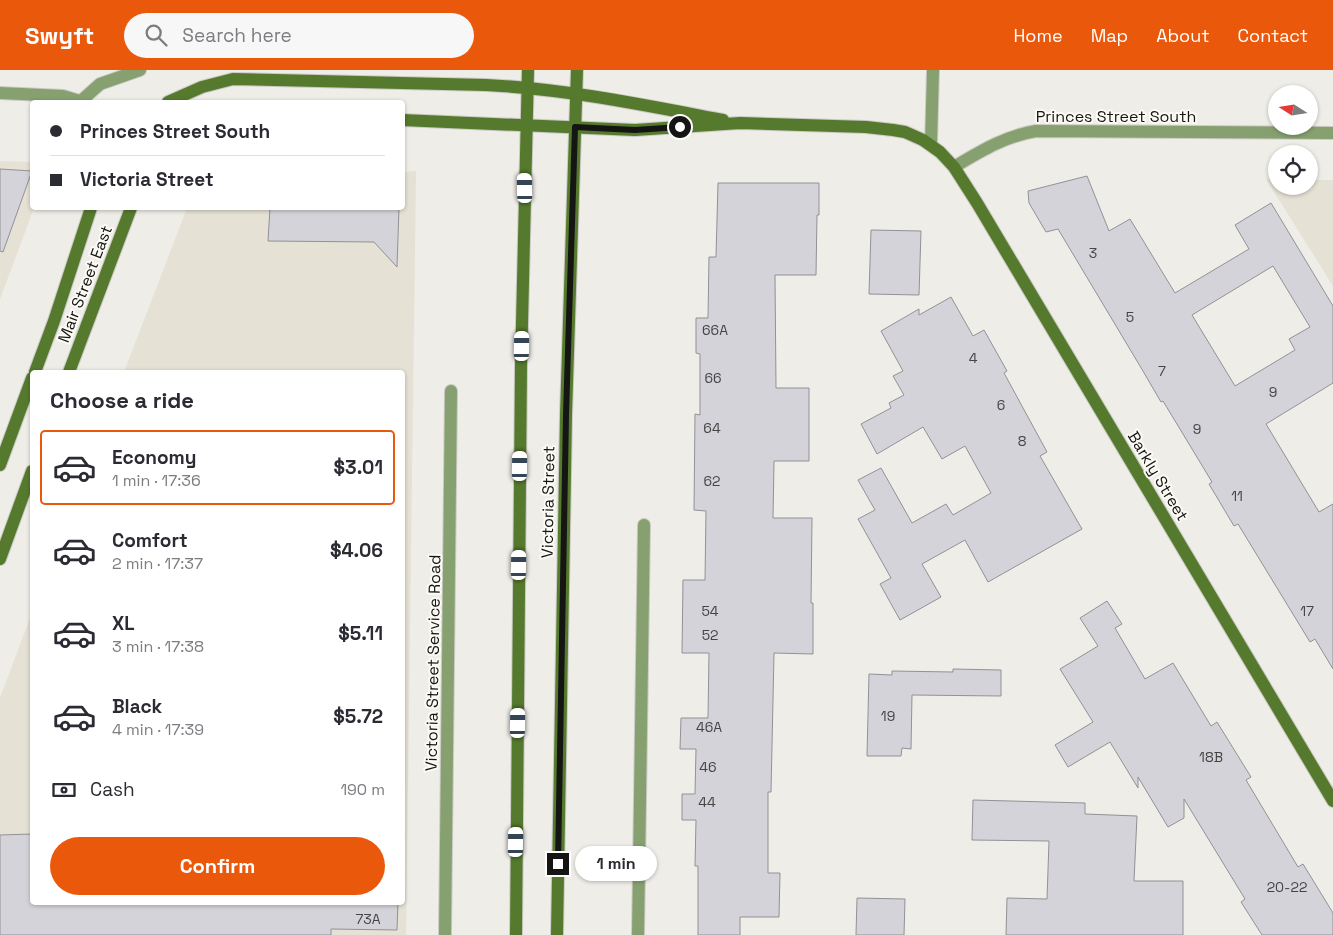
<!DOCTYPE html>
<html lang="en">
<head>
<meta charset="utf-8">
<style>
  :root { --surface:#fff; --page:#f7f7f7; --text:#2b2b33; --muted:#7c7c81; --line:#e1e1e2; --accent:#ea580c }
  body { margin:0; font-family:"Space Grotesk",sans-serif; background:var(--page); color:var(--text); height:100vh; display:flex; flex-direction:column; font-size:19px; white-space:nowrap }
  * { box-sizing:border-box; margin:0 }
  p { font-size:16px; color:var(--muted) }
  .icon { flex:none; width:28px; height:28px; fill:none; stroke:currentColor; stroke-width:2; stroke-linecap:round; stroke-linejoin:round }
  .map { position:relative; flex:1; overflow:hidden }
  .drawer { position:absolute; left:30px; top:300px; width:375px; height:535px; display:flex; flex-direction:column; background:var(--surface); border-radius:5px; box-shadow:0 1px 4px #0004 }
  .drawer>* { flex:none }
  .banner { position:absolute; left:30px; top:30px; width:375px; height:110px; border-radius:5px; box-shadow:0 1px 4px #0004; display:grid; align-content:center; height:110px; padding:0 20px; background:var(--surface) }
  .needle { width:32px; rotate:282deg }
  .tools { position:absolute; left:1268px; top:15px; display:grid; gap:10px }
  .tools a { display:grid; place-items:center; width:50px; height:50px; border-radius:50%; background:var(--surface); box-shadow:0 1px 4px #0004; font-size:25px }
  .end { position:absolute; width:22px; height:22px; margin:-11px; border:6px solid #151513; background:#fff; box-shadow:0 0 0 2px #fff }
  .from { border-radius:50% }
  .bubble { position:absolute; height:35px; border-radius:18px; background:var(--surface); box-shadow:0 1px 4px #0004; font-size:16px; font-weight:800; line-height:35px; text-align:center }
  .car { position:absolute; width:15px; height:30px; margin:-15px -8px; border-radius:6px; box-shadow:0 0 4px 1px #0007; background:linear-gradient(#fff 24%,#345 0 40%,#fff 0 76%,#345 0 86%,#fff 0) }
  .banner b { display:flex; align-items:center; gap:18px; height:48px; font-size:19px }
  .banner b+b { border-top:1px solid var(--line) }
  .banner i { width:12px; height:12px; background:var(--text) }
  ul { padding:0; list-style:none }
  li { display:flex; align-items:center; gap:15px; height:75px; margin:0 10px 8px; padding:0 10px; border:2px solid transparent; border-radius:5px }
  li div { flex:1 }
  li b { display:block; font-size:19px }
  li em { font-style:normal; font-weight:800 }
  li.on { border-color:var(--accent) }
  li>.icon { width:45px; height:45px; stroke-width:1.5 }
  h2 { padding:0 20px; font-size:22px; line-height:60px }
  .pay { display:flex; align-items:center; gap:12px; height:55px; padding:0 20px; font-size:19px }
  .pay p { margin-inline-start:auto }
  .button { display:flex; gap:10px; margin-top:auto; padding:10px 20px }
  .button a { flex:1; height:58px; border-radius:30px; background:var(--accent); color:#fff; font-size:20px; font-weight:800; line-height:58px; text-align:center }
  header { display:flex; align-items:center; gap:30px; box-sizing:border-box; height:70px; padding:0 25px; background:var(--accent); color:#fff }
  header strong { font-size:24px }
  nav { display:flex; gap:28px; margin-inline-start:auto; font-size:18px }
  .search { width:350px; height:45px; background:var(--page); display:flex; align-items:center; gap:12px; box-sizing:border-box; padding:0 18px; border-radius:28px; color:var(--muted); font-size:19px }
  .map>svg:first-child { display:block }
  .built { fill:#e5e1d4 }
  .building { fill:#d4d3d9; stroke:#929196; fill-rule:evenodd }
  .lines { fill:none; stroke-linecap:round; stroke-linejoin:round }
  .street-casing { stroke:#cbcac5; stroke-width:14 }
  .secondary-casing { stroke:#cbcac5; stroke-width:14 }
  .street { stroke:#86a06f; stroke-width:12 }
  .secondary { stroke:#557a2d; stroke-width:12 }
  .route { stroke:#151513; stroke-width:6 }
  .labels { text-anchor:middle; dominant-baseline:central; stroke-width:4; stroke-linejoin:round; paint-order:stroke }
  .number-label { font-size:14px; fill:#454444 }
  .street-label { font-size:16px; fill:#151513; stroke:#fcfaf4 }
</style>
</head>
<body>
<header>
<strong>Swyft</strong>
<div class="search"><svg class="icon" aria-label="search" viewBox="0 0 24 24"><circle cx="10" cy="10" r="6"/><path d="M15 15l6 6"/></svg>Search here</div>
<nav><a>Home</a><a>Map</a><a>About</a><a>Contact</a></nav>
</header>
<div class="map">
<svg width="1333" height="865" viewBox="0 0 1333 865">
  <rect width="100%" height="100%" fill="#eeede7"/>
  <g class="built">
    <path d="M0,91L32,92V138H34L0,229Z"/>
    <path d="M416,101L406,865H0V628L32,543V832H402V302H124L187,138H402L403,102Z"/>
    <path d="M1266,109H1276V116H1309V110H1333V216Z"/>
  </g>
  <g class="building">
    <path d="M0,99L32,101L3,182L0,181Z"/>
    <path d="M1087,106L1109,161L1130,149L1175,223L1249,179L1235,155L1271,133L1333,236V313L1266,354L1319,442L1333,434V599L1315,569L1310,572L1238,454L1234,456L1209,414L1212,412L1163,331L1161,332L1140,296L1058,159L1046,162L1029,133L1028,121ZM1273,196L1310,257L1289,269L1295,280L1235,316L1192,245Z"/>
    <path d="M718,113H819V145H817L816,205H775L776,318H809V391H774L773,448H812L811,533H813V584L774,583L771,722H768V803H780L779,847H740V865H698V796H695L696,750H682V724H695L696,679H680L681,648H708L709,583H682L683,510H705L706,441L694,440L695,344L700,345V284L696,283V248H708L709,187H716Z"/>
    <path d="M270,138H399L397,197L374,172L268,171Z"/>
    <path d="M871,160L921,161L919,225L869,224Z"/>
    <path d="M951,227L973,266L984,260L1007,301L1004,303L1047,382L1040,386L1082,459L988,512L965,470L922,494L941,527L900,550L880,514L891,508L858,449L875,440L858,410L881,398L912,453L946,434L953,445L991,423L965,376L942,389L923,357L877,384L861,354L891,338L889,333L904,325L893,306L903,301L881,261L919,239V245Z"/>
    <path d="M1107,531L1122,554L1115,558L1145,609L1173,593L1211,656L1217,652L1251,707L1246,710L1298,797L1303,794L1333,843V865H1262L1241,832L1245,829L1184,729V748L1168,757L1138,707V718L1110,672L1068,697L1055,675L1093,652L1060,599L1098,576L1080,548Z"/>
    <path d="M953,599L1001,600V626L912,625L911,679L902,678L901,686H867L869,604L892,605V601L953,602Z"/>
    <path d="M973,730L1085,733V744L1137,746L1134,811H1183V865H1006L1007,828L1047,829L1049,771L972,770Z"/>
    <path d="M32,764V832H398L397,860L331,859V865H0V765Z"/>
    <path d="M857,828L905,829L904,865H856Z"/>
  </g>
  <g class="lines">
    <g class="street-casing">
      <g id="street">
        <path d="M0,23L63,26L83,32"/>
        <path d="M81,31L100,14L140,0"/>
        <path d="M931,74L933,0"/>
        <path d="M954,97C981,81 1005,66 1036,61L1333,63"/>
        <path d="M445,865L451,321"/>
        <path d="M638,865L644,455"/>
      </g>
    </g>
    <g class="secondary-casing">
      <g id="secondary">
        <path d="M168,32L202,17L233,9L486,15C567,19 644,35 723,50"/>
        <path d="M402,50L635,60L740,53L866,57L893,60L905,62L923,70L940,82L954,97L977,133L1333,731"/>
        <path d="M35,302L54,251L91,138"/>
        <path d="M69,302L131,138"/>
        <path d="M0,395L32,308"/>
        <path d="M0,489L32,401"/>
        <path d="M516,865L521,296L528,0"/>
        <path d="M557,865L566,345L577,0"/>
      </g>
    </g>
    <use href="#street" class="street"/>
    <use href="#secondary" class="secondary"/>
  </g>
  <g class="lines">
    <path class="route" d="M558,794L566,345L575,57L635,60L680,57"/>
  </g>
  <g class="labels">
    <g class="number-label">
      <text x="1093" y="183">3</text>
      <text x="1130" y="247">5</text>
      <text x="715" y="260">66A</text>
      <text x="973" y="288">4</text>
      <text x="1162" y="301">7</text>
      <text x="713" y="308">66</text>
      <text x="1273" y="322">9</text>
      <text x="1001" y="335">6</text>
      <text x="712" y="358">64</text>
      <text x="1197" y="359">9</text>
      <text x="1022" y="371">8</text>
      <text x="712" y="411">62</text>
      <text x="1237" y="426">11</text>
      <text x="710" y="541">54</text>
      <text x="1307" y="541">17</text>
      <text x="710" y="565">52</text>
      <text x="888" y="646">19</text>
      <text x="709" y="657">46A</text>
      <text x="1211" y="687">18B</text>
      <text x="708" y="697">46</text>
      <text x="707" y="732">44</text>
      <text x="1287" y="817">20-22</text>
      <text x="368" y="849">73A</text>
    </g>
    <g class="street-label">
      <text x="1116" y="46">Princes Street South</text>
      <text transform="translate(85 214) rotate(-69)">Mair Street East</text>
      <text transform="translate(1158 406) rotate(59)">Barkly Street</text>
      <text transform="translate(548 432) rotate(-89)">Victoria Street</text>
      <text transform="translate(433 593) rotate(-89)">Victoria Street Service Road</text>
    </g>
  </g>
</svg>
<div class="tools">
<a><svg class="needle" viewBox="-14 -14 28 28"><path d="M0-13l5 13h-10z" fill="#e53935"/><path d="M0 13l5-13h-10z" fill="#7c7c81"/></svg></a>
<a><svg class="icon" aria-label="locate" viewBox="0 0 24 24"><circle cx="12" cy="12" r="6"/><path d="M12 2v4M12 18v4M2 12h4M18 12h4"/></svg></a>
</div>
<i class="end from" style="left:680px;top:57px"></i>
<i class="end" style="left:558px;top:794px"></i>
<div class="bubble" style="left:575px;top:776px;width:82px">1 min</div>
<i class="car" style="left:525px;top:118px;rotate:359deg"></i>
<i class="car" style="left:522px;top:276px;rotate:1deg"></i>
<i class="car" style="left:520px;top:396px;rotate:1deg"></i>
<i class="car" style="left:519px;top:495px;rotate:1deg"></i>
<i class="car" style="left:518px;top:653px;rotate:1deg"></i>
<i class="car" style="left:516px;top:772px;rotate:1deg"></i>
<div class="banner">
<b><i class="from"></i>Princes Street South</b>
<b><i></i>Victoria Street</b>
</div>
<section class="drawer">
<h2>Choose a ride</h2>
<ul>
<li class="on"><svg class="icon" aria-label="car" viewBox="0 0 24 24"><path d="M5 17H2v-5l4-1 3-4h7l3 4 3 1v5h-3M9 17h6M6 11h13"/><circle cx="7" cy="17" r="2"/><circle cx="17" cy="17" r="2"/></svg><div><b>Economy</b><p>1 min · 17:36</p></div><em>$3.01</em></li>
<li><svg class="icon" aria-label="car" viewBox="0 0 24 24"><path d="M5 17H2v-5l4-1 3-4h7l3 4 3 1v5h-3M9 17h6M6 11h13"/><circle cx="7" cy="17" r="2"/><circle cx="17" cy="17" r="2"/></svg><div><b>Comfort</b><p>2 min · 17:37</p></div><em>$4.06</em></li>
<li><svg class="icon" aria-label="car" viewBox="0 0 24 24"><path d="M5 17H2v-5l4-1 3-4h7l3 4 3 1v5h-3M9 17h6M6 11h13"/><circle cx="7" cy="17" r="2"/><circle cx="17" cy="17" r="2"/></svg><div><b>XL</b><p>3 min · 17:38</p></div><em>$5.11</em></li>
<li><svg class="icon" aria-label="car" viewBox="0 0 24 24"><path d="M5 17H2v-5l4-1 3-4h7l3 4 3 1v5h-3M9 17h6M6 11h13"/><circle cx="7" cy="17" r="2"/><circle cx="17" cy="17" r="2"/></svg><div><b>Black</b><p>4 min · 17:39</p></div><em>$5.72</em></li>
</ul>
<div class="pay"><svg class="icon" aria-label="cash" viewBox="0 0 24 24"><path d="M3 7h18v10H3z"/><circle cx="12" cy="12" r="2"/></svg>Cash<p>190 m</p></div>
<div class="button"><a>Confirm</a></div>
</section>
</div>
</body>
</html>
